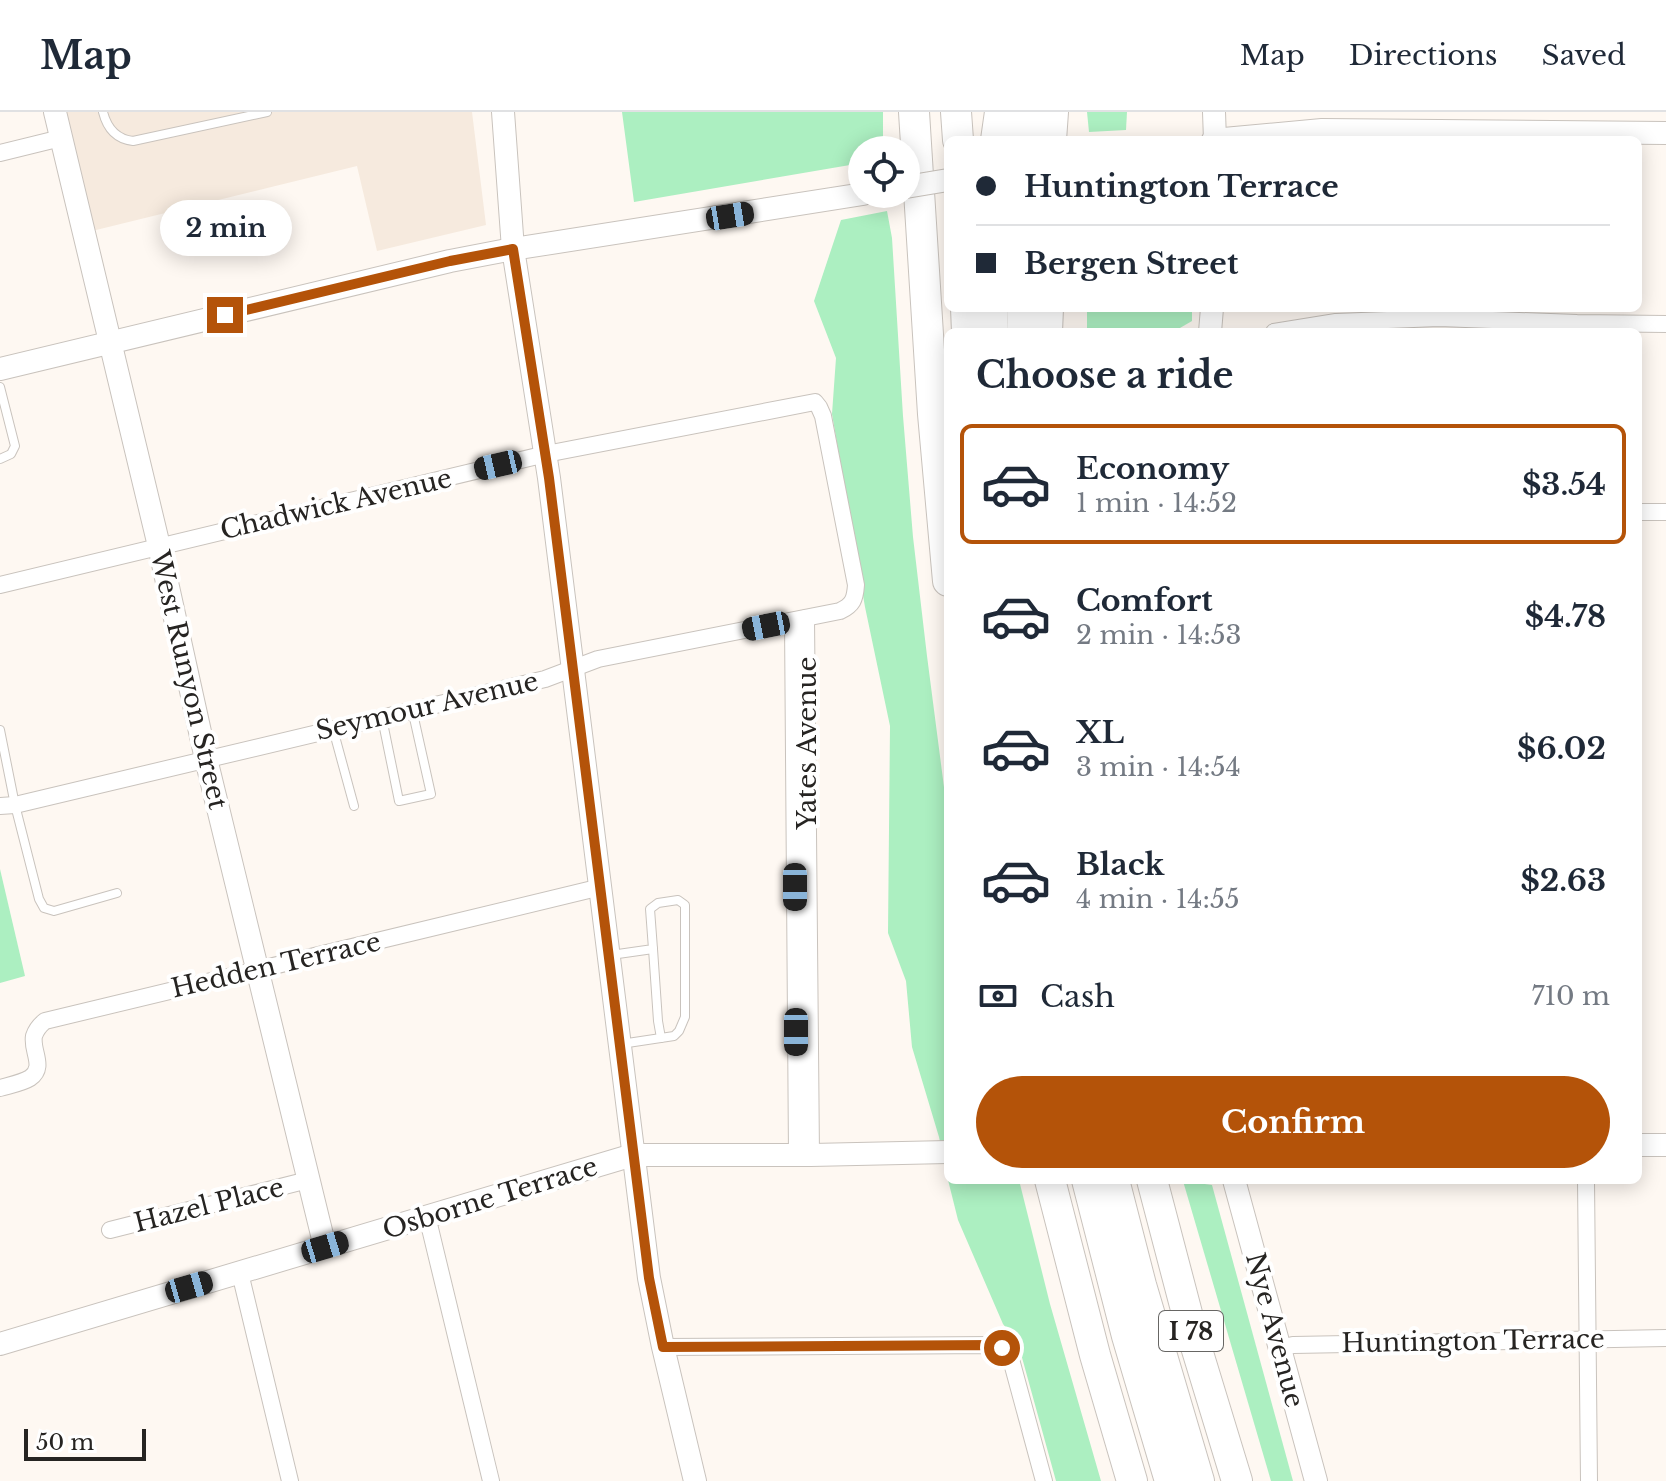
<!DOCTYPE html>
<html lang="en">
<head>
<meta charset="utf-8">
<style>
  :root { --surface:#fff; --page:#f6f6f7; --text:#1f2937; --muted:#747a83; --line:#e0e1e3; --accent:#b45309 }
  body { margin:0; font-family:"Libre Baskerville",serif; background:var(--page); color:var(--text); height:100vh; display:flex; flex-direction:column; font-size:30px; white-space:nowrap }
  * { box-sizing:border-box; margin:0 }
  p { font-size:26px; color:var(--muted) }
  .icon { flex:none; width:44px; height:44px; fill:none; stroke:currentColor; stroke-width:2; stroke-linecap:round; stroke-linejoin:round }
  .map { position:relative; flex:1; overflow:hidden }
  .sheet { position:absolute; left:944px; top:216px; width:698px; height:856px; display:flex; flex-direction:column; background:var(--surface); border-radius:12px; box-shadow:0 4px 20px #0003 }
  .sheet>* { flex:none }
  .guide { position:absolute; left:944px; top:24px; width:698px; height:176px; border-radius:12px; box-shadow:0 4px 20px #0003; display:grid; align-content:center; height:176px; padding:0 32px; background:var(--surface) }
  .controls { position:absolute; left:848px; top:24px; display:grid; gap:16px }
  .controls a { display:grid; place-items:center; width:72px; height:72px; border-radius:50%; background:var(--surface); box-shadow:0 4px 20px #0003; font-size:40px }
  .scale { position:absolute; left:24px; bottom:20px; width:122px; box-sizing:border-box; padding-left:8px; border:4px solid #262422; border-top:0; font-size:22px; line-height:28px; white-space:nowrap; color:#262422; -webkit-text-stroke:6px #fff; paint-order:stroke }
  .end { position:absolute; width:36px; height:36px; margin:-18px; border:10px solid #b45309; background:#fff; box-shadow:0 0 0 4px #fff }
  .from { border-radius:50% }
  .bubble { position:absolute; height:56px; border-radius:28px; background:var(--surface); box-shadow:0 4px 20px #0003; font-size:26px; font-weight:700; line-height:56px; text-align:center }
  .car { position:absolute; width:24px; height:48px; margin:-24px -12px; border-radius:10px; box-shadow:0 0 6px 2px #0007; background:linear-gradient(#222 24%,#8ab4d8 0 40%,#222 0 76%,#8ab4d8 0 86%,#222 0) }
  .guide b { display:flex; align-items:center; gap:28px; height:76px; font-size:30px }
  .guide b+b { border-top:2px solid var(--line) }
  .guide i { width:20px; height:20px; background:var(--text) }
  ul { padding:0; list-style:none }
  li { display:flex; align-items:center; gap:24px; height:120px; margin:0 16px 12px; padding:0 16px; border:4px solid transparent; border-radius:12px }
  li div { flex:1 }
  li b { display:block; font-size:30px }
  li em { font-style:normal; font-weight:700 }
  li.on { border-color:var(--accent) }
  li>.icon { width:72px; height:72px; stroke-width:1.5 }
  h2 { padding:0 32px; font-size:36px; line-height:96px }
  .pay { display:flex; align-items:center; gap:20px; height:88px; padding:0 32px; font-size:30px }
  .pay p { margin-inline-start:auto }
  .button { display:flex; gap:16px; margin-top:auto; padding:16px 32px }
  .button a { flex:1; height:92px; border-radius:48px; background:var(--accent); color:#fff; font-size:32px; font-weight:700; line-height:92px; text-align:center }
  header { display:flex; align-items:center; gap:48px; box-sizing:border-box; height:112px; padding:0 40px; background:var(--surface); border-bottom:2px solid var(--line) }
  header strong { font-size:38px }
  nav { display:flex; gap:44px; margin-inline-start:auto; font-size:28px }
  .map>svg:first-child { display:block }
  .built { fill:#f6eade }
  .green { fill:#acefc1 }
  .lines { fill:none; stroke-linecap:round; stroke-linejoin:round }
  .lane-casing { stroke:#c9c3bd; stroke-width:10 }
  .street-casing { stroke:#c9c3bd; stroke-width:18 }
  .secondary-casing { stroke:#c9c3bd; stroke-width:24 }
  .highway-casing { stroke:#c9c3bd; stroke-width:32 }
  .lane { stroke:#fff; stroke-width:8 }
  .street { stroke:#fff; stroke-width:16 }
  .secondary { stroke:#fff; stroke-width:22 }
  .highway { stroke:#fff; stroke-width:30 }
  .secondary-bridge-casing { stroke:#c9c3bd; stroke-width:24; stroke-linecap:butt }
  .secondary-bridge { stroke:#fff; stroke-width:22 }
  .route { stroke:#b45309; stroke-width:10 }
  .labels { text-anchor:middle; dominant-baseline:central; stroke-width:8; stroke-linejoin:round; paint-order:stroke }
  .shield { fill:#fff; stroke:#676664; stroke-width:2 }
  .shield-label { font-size:24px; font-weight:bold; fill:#262422 }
  .street-label { font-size:26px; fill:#262422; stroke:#fff }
</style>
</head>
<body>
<header>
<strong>Map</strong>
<nav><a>Map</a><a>Directions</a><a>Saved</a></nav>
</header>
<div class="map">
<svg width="1666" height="1369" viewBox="0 0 1666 1369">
  <rect width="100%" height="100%" fill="#fef8f2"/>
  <path class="built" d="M65,0H472L486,113L377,139L357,54L92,119Z"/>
  <g class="green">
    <path d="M622,0H883V38H862V50L850,53L634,90Z"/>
    <path d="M1087,0H1127L1126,18L1089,20Z"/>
    <path d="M887,99L892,126L903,304L913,425L927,544L948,706V1066L939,1025L912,935L906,869L888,821L890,614L865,495L832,302L836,246L814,189L841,108Z"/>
    <path d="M1087,196H1192V209L1173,220H1087Z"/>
    <path d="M0,757L25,864L0,871Z"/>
    <path d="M948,1068H1019L1050,1192L1101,1369H1056L1018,1231L1003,1212L958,1108Z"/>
    <path d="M1183,1069L1212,1073L1293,1369H1271Z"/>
  </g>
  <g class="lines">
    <g class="lane-casing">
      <g id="lane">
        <path d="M103,0C107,16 116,27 133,29L267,0"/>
        <path d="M0,275L15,334L11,342L0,347"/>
        <path d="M382,606L399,689L431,682L412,597"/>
        <path d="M333,617L354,694"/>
        <path d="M0,618L15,693L39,787L44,796L54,799L117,781"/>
        <path d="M653,837L658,909L661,926"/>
        <path d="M611,843L653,837L650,797L658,791L678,788L685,793V905L679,919L674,924L621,932"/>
      </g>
    </g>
    <g class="street-casing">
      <g id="street">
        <path d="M0,41L61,26"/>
        <path d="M1274,220L1336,210L1439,206L1577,211L1666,212"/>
        <path d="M1638,400H1666"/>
        <path d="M0,473L546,342L815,290L819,295L823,304L856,473C855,487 853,493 840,499L598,547L545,567L15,693L0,694"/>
        <path d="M806,506L811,1043"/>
        <path d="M793,509L797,1043"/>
        <path d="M0,976C10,973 22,971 30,966C46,955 31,939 34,924C36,918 40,913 45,909L601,775"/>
        <path d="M1586,1068L1589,1369"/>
        <path d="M427,1104L491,1369"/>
        <path d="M110,1118L308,1068"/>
        <path d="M240,1161L290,1369"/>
        <path d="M663,1235L993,1233L1002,1236L1012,1251L1044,1369"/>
        <path d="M1281,1236L1293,1233L1666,1226"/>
      </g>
    </g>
    <g class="secondary-casing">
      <g id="secondary">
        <path d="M55,0L159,434L206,647L325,1135"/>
        <path d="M503,0L513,137L549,366L649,1166L663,1235L695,1369"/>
        <path d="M1214,0L1215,28"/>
        <path d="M1213,28L1322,18L1666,21"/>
        <path d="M1210,220L1212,196"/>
        <path d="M0,257L450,149L513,137L863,82"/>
        <path d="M1638,1033H1666"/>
        <path d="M1234,1068L1316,1369"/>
        <path d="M0,1232L633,1043H811L948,1040"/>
      </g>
    </g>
    <g class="highway-casing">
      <g id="highway">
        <path d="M914,0L933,302L948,469"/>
        <path d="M956,0L958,28"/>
        <path d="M996,28L1000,0"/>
        <path d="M1023,28L1024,0"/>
        <path d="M1051,28L1053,0"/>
        <path d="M966,196L967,220"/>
        <path d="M992,196L993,220"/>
        <path d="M1022,196L1023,220"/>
        <path d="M1047,220L1048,196"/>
        <path d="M1050,1068L1095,1243L1132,1369"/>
        <path d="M1087,1068L1127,1224L1170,1369"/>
        <path d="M1114,1068L1141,1173L1199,1369"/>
        <path d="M1152,1068L1194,1228L1237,1369"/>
      </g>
    </g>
    <use href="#lane" class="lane"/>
    <use href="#street" class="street"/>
    <use href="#secondary" class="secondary"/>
    <use href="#highway" class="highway"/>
    <g class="secondary-bridge-casing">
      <path id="secondary-bridge" d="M906,75L948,68"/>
    </g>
    <use href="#secondary-bridge" class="secondary-bridge"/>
  </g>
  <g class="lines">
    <path class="route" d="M225,203L450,149L513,137L549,366L649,1166L663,1235L993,1233L1002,1236"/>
  </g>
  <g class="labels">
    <rect class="shield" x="1159" y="1199" width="64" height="40" rx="6"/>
    <g class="shield-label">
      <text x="1191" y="1219">I 78</text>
    </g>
    <g class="street-label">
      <text transform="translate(336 392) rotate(-13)">Chadwick Avenue</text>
      <text transform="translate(189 568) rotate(77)">West Runyon Street</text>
      <text transform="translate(427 594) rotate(-13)">Seymour Avenue</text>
      <text transform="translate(807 631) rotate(-90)">Yates Avenue</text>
      <text transform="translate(276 853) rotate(-13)">Hedden Terrace</text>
      <text transform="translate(490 1086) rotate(-17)">Osborne Terrace</text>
      <text transform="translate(209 1093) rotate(-14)">Hazel Place</text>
      <text transform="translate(1275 1218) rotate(75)">Nye Avenue</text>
      <text transform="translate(1473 1229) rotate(-1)">Huntington Terrace</text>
    </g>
  </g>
</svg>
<div class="controls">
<a><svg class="icon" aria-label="locate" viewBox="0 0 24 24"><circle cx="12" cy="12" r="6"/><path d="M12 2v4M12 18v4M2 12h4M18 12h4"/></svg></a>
</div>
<div class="scale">50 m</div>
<i class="end from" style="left:1002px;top:1236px"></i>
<i class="end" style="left:225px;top:203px"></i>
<div class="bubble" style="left:160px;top:88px;width:132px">2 min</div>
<i class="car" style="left:730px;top:104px;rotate:81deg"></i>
<i class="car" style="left:498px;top:353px;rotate:257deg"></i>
<i class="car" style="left:766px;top:514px;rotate:259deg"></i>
<i class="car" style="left:795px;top:775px;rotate:180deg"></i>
<i class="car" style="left:796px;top:920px;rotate:180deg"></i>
<i class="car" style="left:325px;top:1135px;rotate:73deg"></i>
<i class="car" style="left:189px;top:1175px;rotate:74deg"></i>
<div class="guide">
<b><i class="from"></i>Huntington Terrace</b>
<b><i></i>Bergen Street</b>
</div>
<section class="sheet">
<h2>Choose a ride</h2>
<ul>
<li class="on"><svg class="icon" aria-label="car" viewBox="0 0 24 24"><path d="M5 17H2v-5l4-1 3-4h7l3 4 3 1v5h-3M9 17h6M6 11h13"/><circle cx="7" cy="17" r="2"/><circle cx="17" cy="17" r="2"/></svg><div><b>Economy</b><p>1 min · 14:52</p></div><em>$3.54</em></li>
<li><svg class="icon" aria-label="car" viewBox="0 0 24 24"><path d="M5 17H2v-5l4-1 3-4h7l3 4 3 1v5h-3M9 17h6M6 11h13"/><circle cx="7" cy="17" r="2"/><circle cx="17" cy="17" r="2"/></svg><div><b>Comfort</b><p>2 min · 14:53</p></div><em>$4.78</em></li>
<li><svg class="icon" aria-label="car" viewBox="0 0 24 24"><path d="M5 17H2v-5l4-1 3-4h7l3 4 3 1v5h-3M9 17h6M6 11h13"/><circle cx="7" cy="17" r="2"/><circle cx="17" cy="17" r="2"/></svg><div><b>XL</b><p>3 min · 14:54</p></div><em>$6.02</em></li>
<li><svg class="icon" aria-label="car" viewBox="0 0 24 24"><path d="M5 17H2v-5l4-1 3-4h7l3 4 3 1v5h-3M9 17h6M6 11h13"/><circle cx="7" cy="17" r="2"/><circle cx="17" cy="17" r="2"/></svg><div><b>Black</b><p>4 min · 14:55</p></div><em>$2.63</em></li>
</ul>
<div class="pay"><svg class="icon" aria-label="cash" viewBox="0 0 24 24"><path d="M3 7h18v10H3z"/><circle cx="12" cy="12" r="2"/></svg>Cash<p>710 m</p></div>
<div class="button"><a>Confirm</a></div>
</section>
</div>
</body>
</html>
